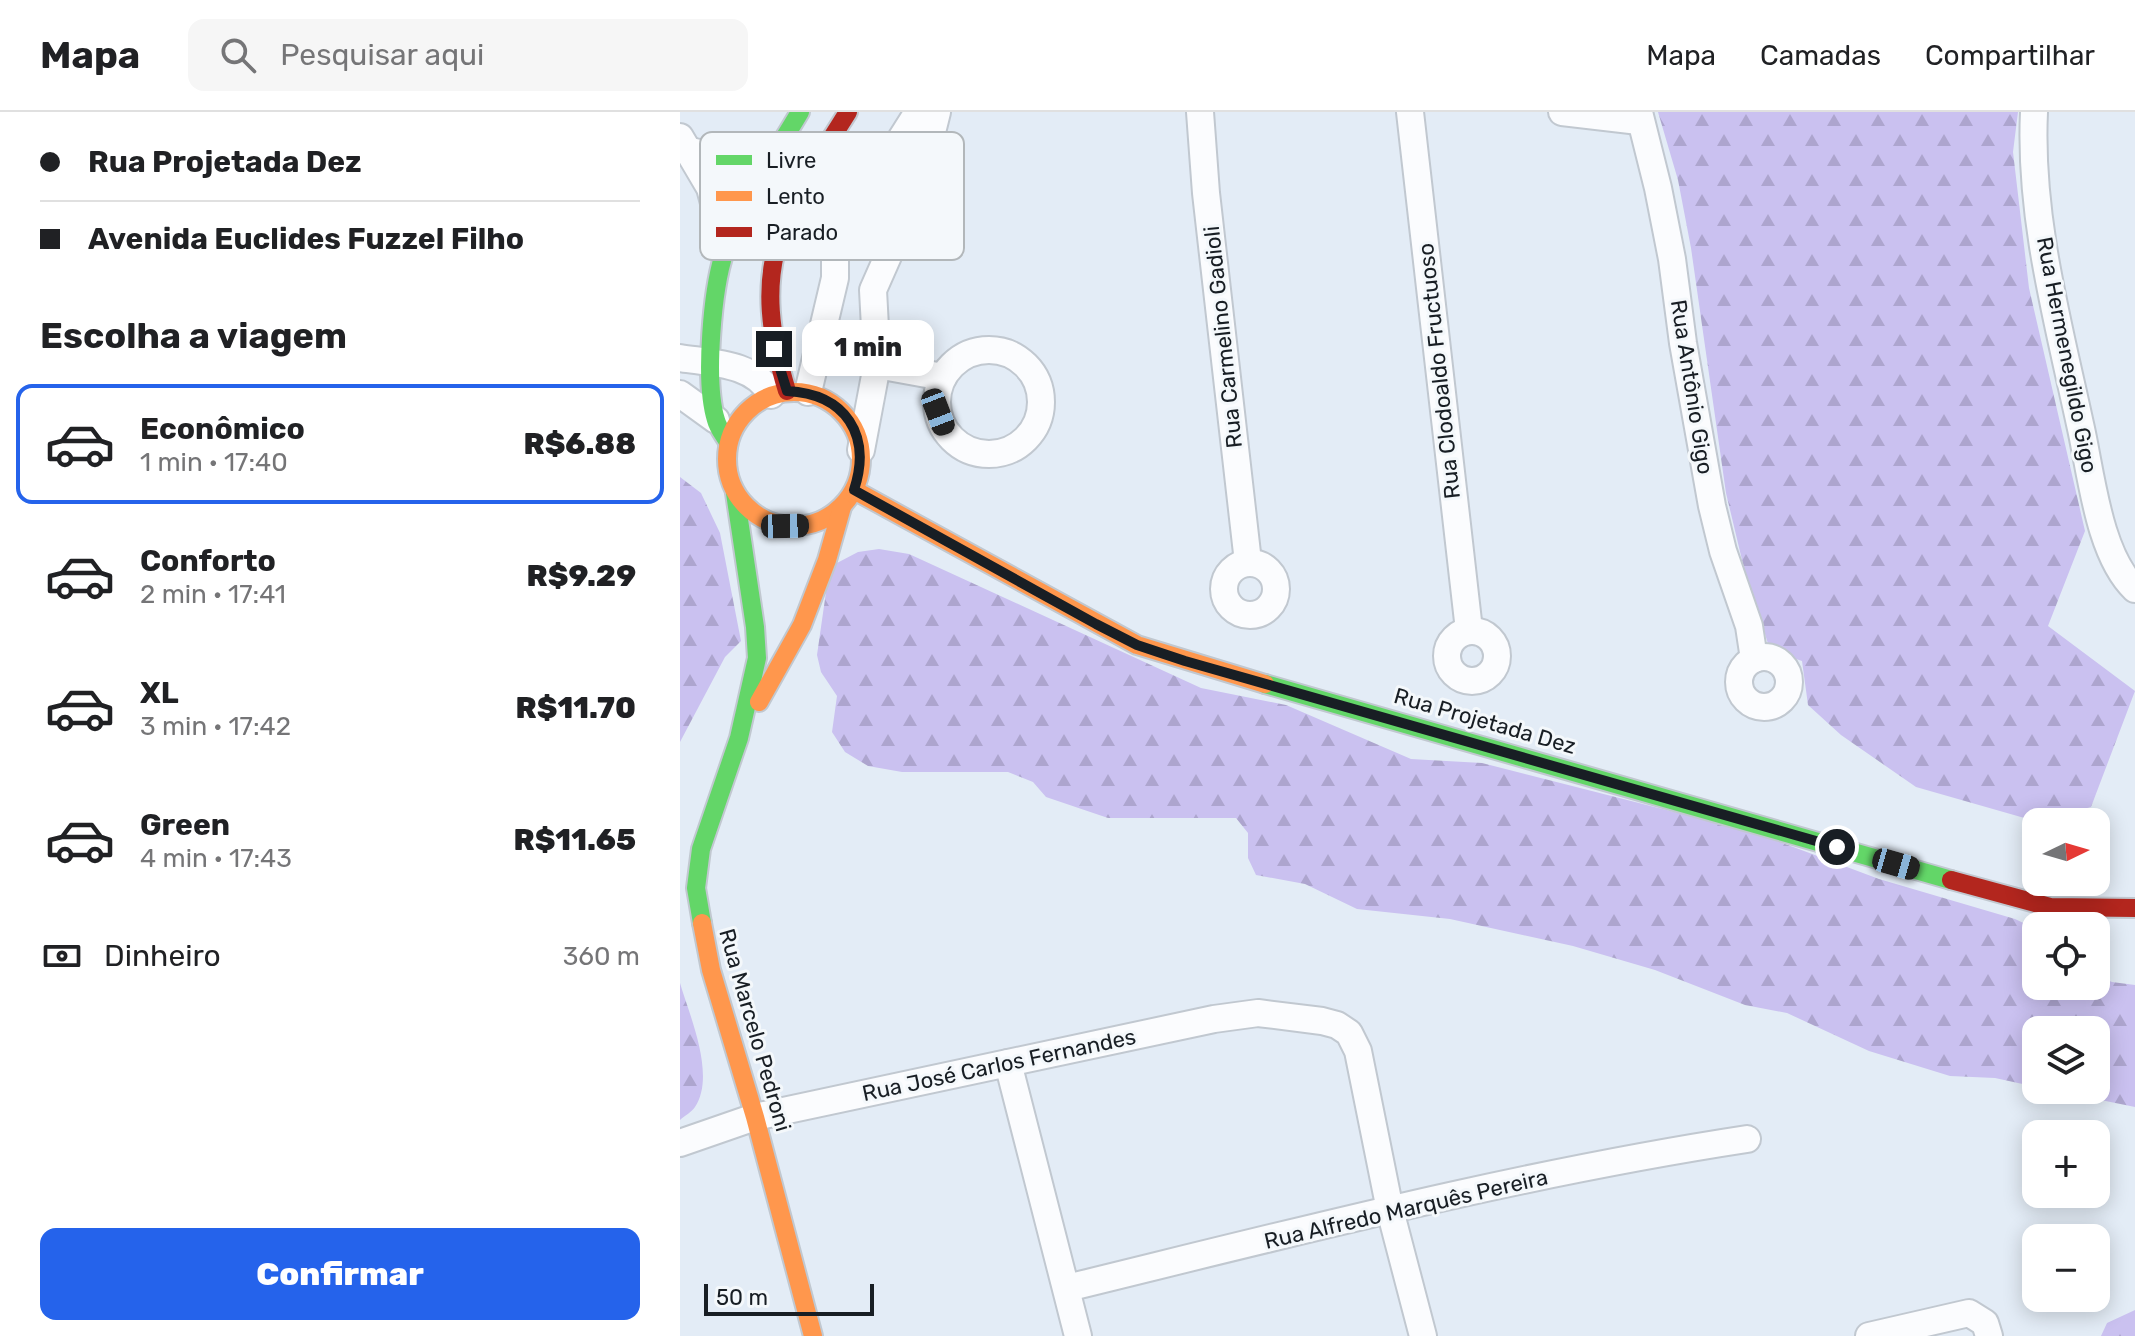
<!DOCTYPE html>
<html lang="pt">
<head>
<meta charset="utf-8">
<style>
  :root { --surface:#fff; --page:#f6f6f6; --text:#202124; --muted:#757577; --line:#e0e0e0; --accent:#2563eb }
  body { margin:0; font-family:Rubik,sans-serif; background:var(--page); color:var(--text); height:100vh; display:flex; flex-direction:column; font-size:30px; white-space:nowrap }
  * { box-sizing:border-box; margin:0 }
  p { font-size:26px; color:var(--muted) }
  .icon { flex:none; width:44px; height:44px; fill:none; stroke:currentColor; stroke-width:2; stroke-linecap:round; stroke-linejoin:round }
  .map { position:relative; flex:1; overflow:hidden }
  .drawer { display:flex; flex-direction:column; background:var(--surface); width:680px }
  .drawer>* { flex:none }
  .banner { display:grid; align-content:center; height:176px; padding:0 40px; background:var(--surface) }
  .needle { width:52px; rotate:85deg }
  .controls { position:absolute; left:1342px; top:696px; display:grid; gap:16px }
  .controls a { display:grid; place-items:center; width:88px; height:88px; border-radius:16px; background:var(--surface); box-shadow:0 4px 20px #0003; font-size:40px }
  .scale { position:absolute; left:24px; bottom:20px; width:170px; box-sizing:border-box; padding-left:8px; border:4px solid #181e24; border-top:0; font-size:22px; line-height:28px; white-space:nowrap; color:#181e24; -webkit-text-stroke:6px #f4f8fb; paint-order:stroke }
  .end { position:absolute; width:36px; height:36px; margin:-18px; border:10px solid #181e24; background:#fff; box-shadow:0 0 0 4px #fff }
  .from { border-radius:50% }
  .bubble { position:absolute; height:56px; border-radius:16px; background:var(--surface); box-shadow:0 4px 20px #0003; font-size:26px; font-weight:800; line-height:56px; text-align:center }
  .car { position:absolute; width:24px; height:48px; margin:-24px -12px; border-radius:10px; box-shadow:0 0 6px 2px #0007; background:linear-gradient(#222 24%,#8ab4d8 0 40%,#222 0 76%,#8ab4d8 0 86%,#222 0) }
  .banner b { display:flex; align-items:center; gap:28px; height:76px; font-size:30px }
  .banner b+b { border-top:2px solid var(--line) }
  .banner i { width:20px; height:20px; background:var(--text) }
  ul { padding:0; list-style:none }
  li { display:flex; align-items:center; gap:24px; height:120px; margin:0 16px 12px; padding:0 24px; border:4px solid transparent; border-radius:16px }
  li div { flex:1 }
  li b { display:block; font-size:30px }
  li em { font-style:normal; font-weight:800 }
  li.on { border-color:var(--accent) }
  li>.icon { width:72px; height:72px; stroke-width:1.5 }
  h2 { padding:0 40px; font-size:36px; line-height:96px }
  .pay { display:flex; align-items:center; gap:20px; height:88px; padding:0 40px; font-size:30px }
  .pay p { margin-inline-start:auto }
  .cta { display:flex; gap:16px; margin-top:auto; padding:16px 40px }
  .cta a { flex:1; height:92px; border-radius:16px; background:var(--accent); color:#fff; font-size:32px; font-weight:800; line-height:92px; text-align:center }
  header { display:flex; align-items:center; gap:48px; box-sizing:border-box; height:112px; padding:0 40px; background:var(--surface); border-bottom:2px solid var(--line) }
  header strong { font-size:38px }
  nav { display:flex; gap:44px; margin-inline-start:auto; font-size:28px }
  .search { width:560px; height:72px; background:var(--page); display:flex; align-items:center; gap:20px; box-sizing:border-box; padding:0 28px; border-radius:16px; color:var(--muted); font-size:30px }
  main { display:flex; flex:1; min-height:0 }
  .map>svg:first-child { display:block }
  .forest { fill:url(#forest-firs) }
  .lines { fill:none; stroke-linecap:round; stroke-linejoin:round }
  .street-casing { stroke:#c1c8d0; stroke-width:30 }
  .fast-casing { stroke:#c1c8d0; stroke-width:22 }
  .slow-casing { stroke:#c1c8d0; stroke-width:22 }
  .jam-casing { stroke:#c1c8d0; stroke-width:22 }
  .street { stroke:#fbfcfe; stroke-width:26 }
  .fast { stroke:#63d668; stroke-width:18 }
  .slow { stroke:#ff974d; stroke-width:18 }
  .jam { stroke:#b3261e; stroke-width:18 }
  .route { stroke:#181e24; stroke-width:10 }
  .labels { text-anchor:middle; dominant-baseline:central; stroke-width:6; stroke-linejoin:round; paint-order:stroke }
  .street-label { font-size:22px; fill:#181e24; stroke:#f4f8fb }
  .key { fill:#f4f8fb; stroke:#b2b7ba; stroke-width:2 }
  .key-label { font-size:22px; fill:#181e24 }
</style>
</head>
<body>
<header>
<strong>Mapa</strong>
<div class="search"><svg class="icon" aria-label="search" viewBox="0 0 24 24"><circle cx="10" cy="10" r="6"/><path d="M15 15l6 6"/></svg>Pesquisar aqui</div>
<nav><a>Mapa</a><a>Camadas</a><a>Compartilhar</a></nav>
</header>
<main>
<section class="drawer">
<div class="banner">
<b><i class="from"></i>Rua Projetada Dez</b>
<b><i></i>Avenida Euclides Fuzzel Filho</b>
</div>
<h2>Escolha a viagem</h2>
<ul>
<li class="on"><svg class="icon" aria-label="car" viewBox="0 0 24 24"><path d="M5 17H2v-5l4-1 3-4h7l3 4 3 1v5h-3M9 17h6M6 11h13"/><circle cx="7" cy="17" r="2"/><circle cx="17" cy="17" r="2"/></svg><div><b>Econômico</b><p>1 min · 17:40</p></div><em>R$6.88</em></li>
<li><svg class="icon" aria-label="car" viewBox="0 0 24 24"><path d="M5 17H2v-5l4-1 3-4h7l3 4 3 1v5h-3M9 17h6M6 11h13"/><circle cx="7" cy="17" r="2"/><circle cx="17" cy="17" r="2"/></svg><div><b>Conforto</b><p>2 min · 17:41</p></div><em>R$9.29</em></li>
<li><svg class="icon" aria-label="car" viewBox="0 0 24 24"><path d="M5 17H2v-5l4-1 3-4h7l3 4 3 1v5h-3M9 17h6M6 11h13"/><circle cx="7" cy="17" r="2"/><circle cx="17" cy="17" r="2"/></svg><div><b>XL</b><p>3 min · 17:42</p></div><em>R$11.70</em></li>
<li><svg class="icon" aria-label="car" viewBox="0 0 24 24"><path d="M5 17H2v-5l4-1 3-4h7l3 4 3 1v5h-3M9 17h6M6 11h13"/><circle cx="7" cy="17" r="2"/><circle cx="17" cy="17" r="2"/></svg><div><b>Green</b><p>4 min · 17:43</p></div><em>R$11.65</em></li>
</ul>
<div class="pay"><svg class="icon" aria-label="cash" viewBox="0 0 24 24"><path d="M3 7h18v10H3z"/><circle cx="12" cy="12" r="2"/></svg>Dinheiro<p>360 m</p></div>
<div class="cta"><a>Confirmar</a></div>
</section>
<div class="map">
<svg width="1455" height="1224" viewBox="0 0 1455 1224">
  <defs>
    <pattern id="forest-firs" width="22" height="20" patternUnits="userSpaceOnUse" patternTransform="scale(2)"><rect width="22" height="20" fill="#cac1f0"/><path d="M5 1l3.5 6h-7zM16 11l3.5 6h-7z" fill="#ada5ce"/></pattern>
  </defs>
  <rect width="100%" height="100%" fill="#e3ecf6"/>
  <g class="forest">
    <path d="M978,0H1338L1333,40L1349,176L1405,419L1368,514L1455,579L1411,695L1358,710L1236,675L1161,623L1128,593L1122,549L1090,538L1063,452L1046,381L1011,136L998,68Z"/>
    <path d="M0,365L21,381L40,421L61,529L45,545L0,630Z"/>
    <path d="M199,437L229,442L521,576L606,593L731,647L802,651L1073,720L1199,767L1335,807L1356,817V874H1416V863L1432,870L1455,873V995L1372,978H1416V918H1356V975L1315,966L1270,964L1189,939L1107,901L1065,893L975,858L893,834L770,807L677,797L625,772L576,763L568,746V721L556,706H428L366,685L353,670L328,660H222L188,654L165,640L152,620L157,584L141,560L137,543L148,466L157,451L178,440Z"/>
    <path d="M0,871C10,905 36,963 15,995C12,1000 4,1004 0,1008Z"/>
    <path d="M1455,1198V1224H1421L1427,1211Z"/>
  </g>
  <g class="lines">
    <g class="street-casing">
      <g id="street">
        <path d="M520,0L526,81L568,450"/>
        <path d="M730,0L789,518"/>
        <path d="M882,0L959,9"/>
        <path d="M959,0L978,76L992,147L1003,231L1032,394L1043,439L1069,514L1074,547"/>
        <path d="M1354,0C1349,105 1378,210 1400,312C1411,359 1418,442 1455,477"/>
        <path d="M0,25L30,76L46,136"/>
        <path d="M10,39C44,47 63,47 97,40"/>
        <circle cx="309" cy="290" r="52"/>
        <path d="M0,246C31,251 76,251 91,283"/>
        <path d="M197,253L263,265"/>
        <path d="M128,280L155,166V142L176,98L238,0"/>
        <path d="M0,282L36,308"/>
        <path d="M181,338L197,253L193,178L238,76L257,0"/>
        <circle cx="570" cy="477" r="26"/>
        <circle cx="792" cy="544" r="25"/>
        <circle cx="1084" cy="570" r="25"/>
        <path d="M328,951L398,1224"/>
        <path d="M0,1031L75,1005L534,907L578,901L642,909L657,913L669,921L678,939L710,1098L743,1224"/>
        <path d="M387,1176C612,1121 838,1062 1067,1027"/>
        <path d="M1189,1224L1289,1201L1305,1211L1309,1224"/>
      </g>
    </g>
    <g class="fast-casing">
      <g id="fast">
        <path d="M48,330C44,323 38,316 36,308C24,270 32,174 46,136C63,88 94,44 120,0"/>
        <path d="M585,572L1271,768"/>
        <path d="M22,811L16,776L21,737L59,626L77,546L75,515L55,381"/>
      </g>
    </g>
    <g class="slow-casing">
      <g id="slow">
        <circle cx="114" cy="347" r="67"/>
        <path d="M174,378L457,533L585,572"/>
        <path d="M79,590L122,513L147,448L162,395"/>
        <path d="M22,811L31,858L75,1005L133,1224"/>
      </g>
    </g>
    <g class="jam-casing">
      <g id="jam">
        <path d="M107,279C68,151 101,106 168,0"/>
        <path d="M1271,768L1370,795L1455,796"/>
      </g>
    </g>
    <use href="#street" class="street"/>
    <use href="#fast" class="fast"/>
    <use href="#slow" class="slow"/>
    <use href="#jam" class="jam"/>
  </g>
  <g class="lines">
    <path class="route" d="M94,237L107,279C166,282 192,323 174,378L416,512L457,533L505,549L1157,735"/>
  </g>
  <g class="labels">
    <g class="street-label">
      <text transform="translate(543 225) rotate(-96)">Rua Carmelino Gadioli</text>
      <text transform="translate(1387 243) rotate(79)">Rua Hermenegildo Gigo</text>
      <text transform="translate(759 259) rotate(-96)">Rua Clodoaldo Fructuoso</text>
      <text transform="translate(1012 275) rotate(81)">Rua Antônio Gigo</text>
      <text transform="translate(805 609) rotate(16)">Rua Projetada Dez</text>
      <text transform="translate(75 918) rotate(74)">Rua Marcelo Pedroni</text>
      <text transform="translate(319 953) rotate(-12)">Rua José Carlos Fernandes</text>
      <text transform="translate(726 1097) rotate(-13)">Rua Alfredo Marquês Pereira</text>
    </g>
  </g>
  <rect x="20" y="20" width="264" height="128" rx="12" class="key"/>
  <rect x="36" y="43" width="36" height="10" fill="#63d668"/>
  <rect x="36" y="79" width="36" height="10" fill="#ff974d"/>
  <rect x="36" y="115" width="36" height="10" fill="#b3261e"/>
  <g class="key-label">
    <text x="86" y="56">Livre</text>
    <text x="86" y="92">Lento</text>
    <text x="86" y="128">Parado</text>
  </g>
</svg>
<div class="controls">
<a><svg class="needle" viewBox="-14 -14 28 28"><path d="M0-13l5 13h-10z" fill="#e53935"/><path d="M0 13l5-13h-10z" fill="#757577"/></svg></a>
<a><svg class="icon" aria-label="locate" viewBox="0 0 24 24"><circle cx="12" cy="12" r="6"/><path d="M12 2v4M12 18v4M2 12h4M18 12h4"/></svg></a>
<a><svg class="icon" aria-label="layers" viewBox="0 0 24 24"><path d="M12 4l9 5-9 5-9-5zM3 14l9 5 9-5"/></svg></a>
<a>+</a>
<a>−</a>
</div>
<div class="scale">50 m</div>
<i class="end from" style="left:1157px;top:735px"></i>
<i class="end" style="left:94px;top:237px"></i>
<div class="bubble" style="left:122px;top:208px;width:132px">1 min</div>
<i class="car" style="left:258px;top:300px;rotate:159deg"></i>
<i class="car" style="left:105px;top:414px;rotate:89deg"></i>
<i class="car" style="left:1216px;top:752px;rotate:106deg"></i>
</div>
</main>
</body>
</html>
